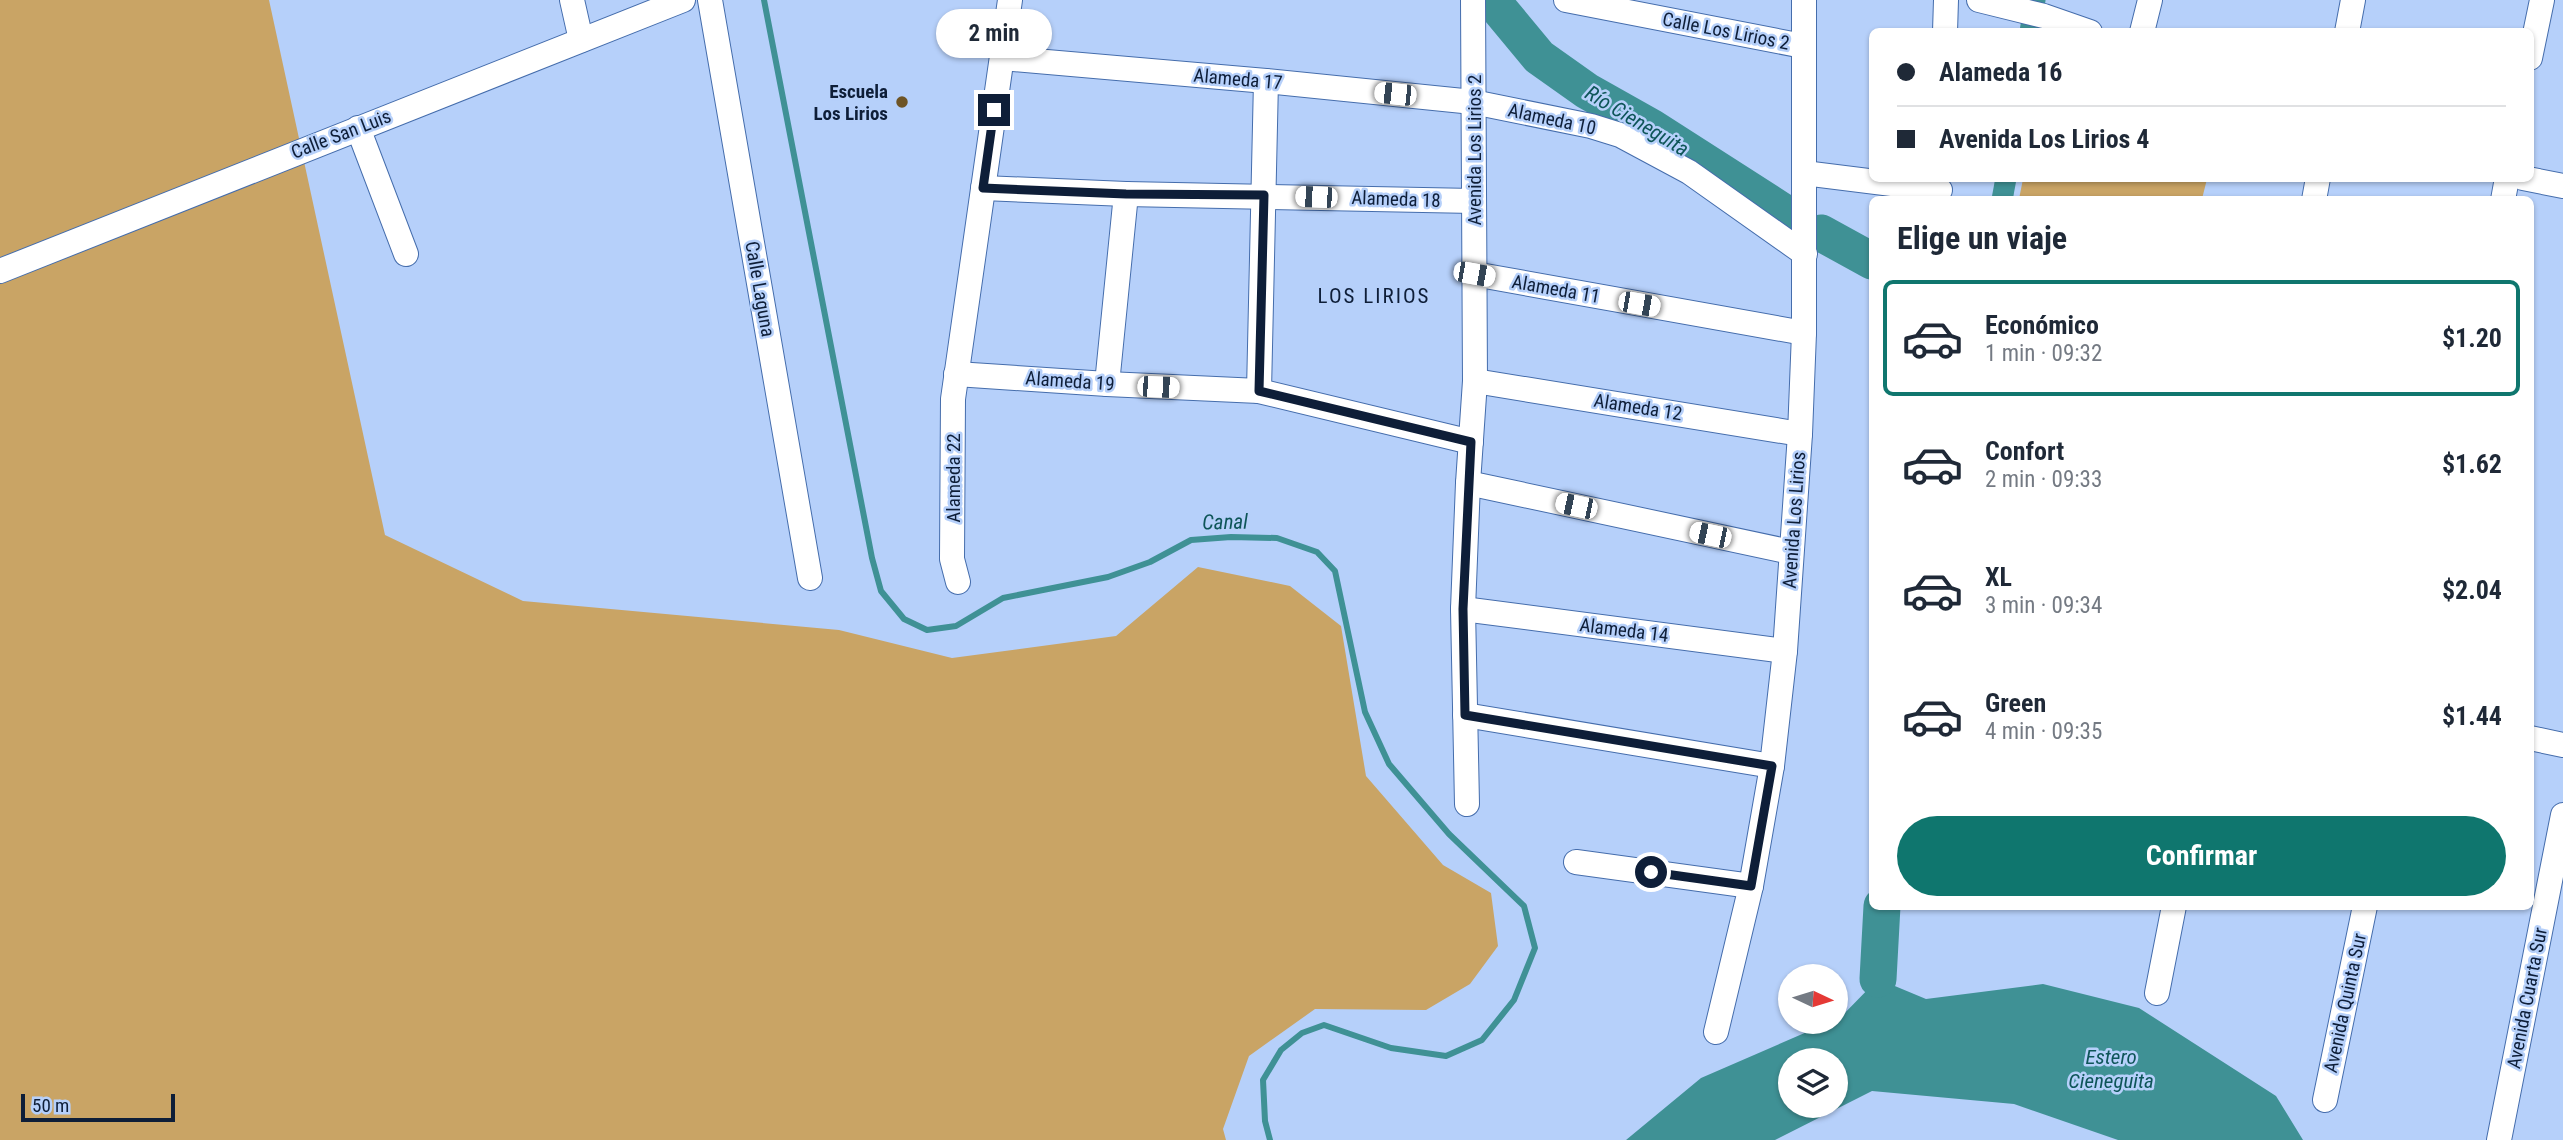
<!DOCTYPE html>
<html lang="es">
<head>
<meta charset="utf-8">
<style>
  :root { --surface:#fff; --page:#f2f2f3; --text:#1f2937; --muted:#747a83; --line:#e0e1e3; --accent:#0f766e }
  body { margin:0; font-family:"Roboto Condensed",sans-serif; background:var(--page); color:var(--text); height:100vh; display:flex; flex-direction:column; font-size:26px; white-space:nowrap }
  * { box-sizing:border-box; margin:0 }
  p { font-size:23px; color:var(--muted) }
  .icon { flex:none; width:38px; height:38px; fill:none; stroke:currentColor; stroke-width:2; stroke-linecap:round; stroke-linejoin:round }
  .map { position:relative; flex:1; overflow:hidden }
  .panel { position:absolute; left:1869px; top:196px; width:665px; height:714px; display:flex; flex-direction:column; background:var(--surface); border-radius:10px; box-shadow:0 2px 5px #0004 }
  .panel>* { flex:none }
  .banner { position:absolute; left:1869px; top:28px; width:665px; height:154px; border-radius:10px; box-shadow:0 2px 5px #0004; display:grid; align-content:center; height:154px; padding:0 28px; background:var(--surface) }
  .needle { width:46px; rotate:94deg }
  .fabs { position:absolute; left:1778px; top:964px; display:grid; gap:14px }
  .fabs a { display:grid; place-items:center; width:70px; height:70px; border-radius:50%; background:var(--surface); box-shadow:0 2px 5px #0004; font-size:35px }
  .scale { position:absolute; left:21px; bottom:18px; width:154px; box-sizing:border-box; padding-left:7px; border:4px solid #0e1e38; border-top:0; font-size:19px; line-height:24px; white-space:nowrap; color:#0e1e38; -webkit-text-stroke:5px #b6d0fa; paint-order:stroke }
  .end { position:absolute; width:32px; height:32px; margin:-16px; border:9px solid #0e1e38; background:#fff; box-shadow:0 0 0 4px #fff }
  .from { border-radius:50% }
  .bubble { position:absolute; height:49px; border-radius:24px; background:var(--surface); box-shadow:0 2px 5px #0004; font-size:23px; font-weight:700; line-height:49px; text-align:center }
  .car { position:absolute; width:21px; height:42px; margin:-21px -10px; border-radius:9px; box-shadow:0 0 5px 2px #0007; background:linear-gradient(#fff 24%,#345 0 40%,#fff 0 76%,#345 0 86%,#fff 0) }
  .banner b { display:flex; align-items:center; gap:24px; height:66px; font-size:26px }
  .banner b+b { border-top:2px solid var(--line) }
  .banner i { width:18px; height:18px; background:var(--text) }
  ul { padding:0; list-style:none }
  li { display:flex; align-items:center; gap:21px; height:116px; margin:0 14px 10px; padding:0 14px; border:4px solid transparent; border-radius:10px }
  li div { flex:1 }
  li b { display:block; font-size:26px }
  li em { font-style:normal; font-weight:700 }
  li.selected { border-color:var(--accent) }
  li>.icon { width:63px; height:63px; stroke-width:1.5 }
  h2 { padding:0 28px; font-size:32px; line-height:84px }
  .primary-button { display:flex; gap:14px; margin-top:auto; padding:14px 28px }
  .primary-button a { flex:1; height:80px; border-radius:42px; background:var(--accent); color:#fff; font-size:28px; font-weight:700; line-height:80px; text-align:center }
  .map>svg:first-child { display:block }
  .green { fill:#c9a465 }
  .water { fill:#3f9195; fill-rule:evenodd }
  .lines { fill:none; stroke-linecap:round; stroke-linejoin:round }
  .stream { stroke:#3f9195; stroke-width:6 }
  .canal { stroke:#3f9195; stroke-width:21 }
  .river { stroke:#3f9195; stroke-width:37 }
  .minor-casing { stroke:#456dac; stroke-width:26 }
  .minor { stroke:#fff; stroke-width:24 }
  .route { stroke:#0e1e38; stroke-width:9 }
  .poi-dot { fill:#6e5425; stroke:#b6d0fa; stroke-width:2.5 }
  .labels { text-anchor:middle; dominant-baseline:central; stroke-width:5; stroke-linejoin:round; paint-order:stroke }
  .street-label { font-size:19px; fill:#0e1e38; stroke:#b6d0fa }
  .poi-label { font-size:19px; font-weight:bold; fill:#0e1e38; stroke:#b6d0fa; text-anchor:end }
  .water-label { font-size:21px; font-style:italic; fill:#0e5558; stroke:#b6d0fa }
  .neighbourhood-label { font-size:21px; letter-spacing:2px; fill:#0e1e38; stroke:#b6d0fa }
</style>
</head>
<body>
<div class="map">
<svg width="2563" height="1140" viewBox="0 0 2563 1140">
  <rect width="100%" height="100%" fill="#b6d0fa"/>
  <g class="green">
    <path d="M0,0H269L385,535L523,601L839,630L952,658L1116,636L1198,567L1290,586L1341,626L1366,776L1443,865L1491,893L1498,946L1470,984L1426,1010L1315,1009L1249,1056L1223,1129L1226,1140H0Z"/>
    <path d="M2023,179V178L2207,179L2202,199H2019Z"/>
  </g>
  <path class="water" d="M1878,979L1926,999L2043,984L2139,1008L2276,1096L2303,1140H2118L2014,1104L1872,1091L1775,1140H1626L1701,1078L1830,1022H1836ZM1790,1060H1836V1106H1790Z"/>
  <g class="lines">
    <path class="stream" d="M764,0L872,558L881,591L904,619L927,630L956,626L1003,598L1108,577L1150,562L1191,540L1231,537L1277,538L1317,552L1335,571L1365,712L1389,764L1449,834L1524,906L1535,948L1514,1000L1482,1040L1446,1056L1391,1048L1324,1025L1302,1033L1281,1050L1263,1080L1265,1121L1270,1140"/>
    <g class="canal">
      <path d="M2030,32L2035,0"/>
      <path d="M2002,200L2006,178"/>
    </g>
    <g class="river">
      <path d="M1500,10L1539,57L1587,91L1651,127L1788,215"/>
      <path d="M1821,233L1872,261"/>
      <path d="M1878,979L1882,906"/>
    </g>
    <g class="minor-casing">
      <g id="minor">
        <path d="M572,0L581,40"/>
        <path d="M710,0L810,578"/>
        <path d="M1566,0L1803,46"/>
        <path d="M1979,0L2044,16L2090,32"/>
        <path d="M1945,32L1946,0"/>
        <path d="M2142,32L2150,0"/>
        <path d="M2347,32L2353,0"/>
        <path d="M1002,58L1266,81L1473,102L1591,126L1620,135L1689,172L1805,254"/>
        <path d="M2530,58L2542,0"/>
        <path d="M358,128L406,254"/>
        <path d="M1804,173L1940,190"/>
        <path d="M2523,178L2563,186"/>
        <path d="M983,188L1126,194L1474,201"/>
        <path d="M2314,200L2318,178"/>
        <path d="M2503,200L2507,178"/>
        <path d="M0,271L683,0"/>
        <path d="M1474,274L1804,333"/>
        <path d="M956,374L1107,384L1259,391L1471,442"/>
        <path d="M1475,381L1800,434"/>
        <path d="M1107,384L1126,194"/>
        <path d="M1259,391L1266,81"/>
        <path d="M1468,483L1791,552"/>
        <path d="M958,582L952,559L953,399L1010,0"/>
        <path d="M1463,609L1785,651"/>
        <path d="M1465,715L1772,766"/>
        <path d="M2530,738L2563,745"/>
        <path d="M1467,804L1463,609L1468,483L1475,381L1473,0"/>
        <path d="M1576,862L1751,886"/>
        <path d="M2157,993L2174,906"/>
        <path d="M1716,1032L1751,886L1772,766L1785,651L1800,434L1804,333V0"/>
        <path d="M2325,1100L2365,906"/>
        <path d="M2499,1140L2563,815"/>
      </g>
    </g>
    <use href="#minor" class="minor"/>
  </g>
  <g class="lines">
    <path class="route" d="M994,110L983,188L1126,194L1264,195L1259,391L1471,442L1463,609L1465,715L1772,766L1751,886L1651,872"/>
  </g>
  <circle class="poi-dot" cx="902" cy="102" r="7"/>
  <g class="labels">
    <g class="street-label">
      <text transform="translate(1726 31) rotate(11)">Calle Los Lirios 2</text>
      <text transform="translate(1238 79) rotate(5)">Alameda 17</text>
      <text transform="translate(1552 119) rotate(12)">Alameda 10</text>
      <text transform="translate(341 134) rotate(-21)">Calle San Luis</text>
      <text transform="translate(1474 150) rotate(-90)">Avenida Los Lirios 2</text>
      <text transform="translate(1396 199) rotate(2)">Alameda 18</text>
      <text transform="translate(760 289) rotate(80)">Calle Laguna</text>
      <text transform="translate(1556 289) rotate(10)">Alameda 11</text>
      <text transform="translate(1070 381) rotate(4)">Alameda 19</text>
      <text transform="translate(1638 407) rotate(9)">Alameda 12</text>
      <text transform="translate(953 478) rotate(-90)">Alameda 22</text>
      <text transform="translate(1794 520) rotate(-86)">Avenida Los Lirios</text>
      <text transform="translate(1624 630) rotate(7)">Alameda 14</text>
      <text transform="translate(2527 998) rotate(-79)">Avenida Cuarta Sur</text>
      <text transform="translate(2345 1003) rotate(-78)">Avenida Quinta Sur</text>
    </g>
    <g class="poi-label">
      <text x="888" y="91">Escuela<tspan x="888" dy="22">Los Lirios</tspan></text>
    </g>
    <g class="water-label">
      <text transform="translate(1637 121) rotate(31)">Río Cieneguita</text>
      <text transform="translate(1225 522) rotate(-1)">Canal</text>
      <text x="2111" y="1057">Estero<tspan x="2111" dy="24">Cieneguita</tspan></text>
    </g>
    <g class="neighbourhood-label">
      <text x="1374" y="296">LOS LIRIOS</text>
    </g>
  </g>
</svg>
<div class="fabs">
<a><svg class="needle" viewBox="-14 -14 28 28"><path d="M0-13l5 13h-10z" fill="#e53935"/><path d="M0 13l5-13h-10z" fill="#747a83"/></svg></a>
<a><svg class="icon" aria-label="layers" viewBox="0 0 24 24"><path d="M12 4l9 5-9 5-9-5zM3 14l9 5 9-5"/></svg></a>
</div>
<div class="scale">50 m</div>
<i class="end from" style="left:1651px;top:872px"></i>
<i class="end" style="left:994px;top:110px"></i>
<div class="bubble" style="left:936px;top:9px;width:116px">2 min</div>
<i class="car" style="left:1395px;top:94px;rotate:276deg"></i>
<i class="car" style="left:1316px;top:197px;rotate:272deg"></i>
<i class="car" style="left:1474px;top:274px;rotate:100deg"></i>
<i class="car" style="left:1639px;top:304px;rotate:100deg"></i>
<i class="car" style="left:1158px;top:387px;rotate:92deg"></i>
<i class="car" style="left:1576px;top:506px;rotate:282deg"></i>
<i class="car" style="left:1710px;top:535px;rotate:282deg"></i>
<div class="banner">
<b><i class="from"></i>Alameda 16</b>
<b><i></i>Avenida Los Lirios 4</b>
</div>
<section class="panel">
<h2>Elige un viaje</h2>
<ul>
<li class="selected"><svg class="icon" aria-label="car" viewBox="0 0 24 24"><path d="M5 17H2v-5l4-1 3-4h7l3 4 3 1v5h-3M9 17h6M6 11h13"/><circle cx="7" cy="17" r="2"/><circle cx="17" cy="17" r="2"/></svg><div><b>Económico</b><p>1 min · 09:32</p></div><em>$1.20</em></li>
<li><svg class="icon" aria-label="car" viewBox="0 0 24 24"><path d="M5 17H2v-5l4-1 3-4h7l3 4 3 1v5h-3M9 17h6M6 11h13"/><circle cx="7" cy="17" r="2"/><circle cx="17" cy="17" r="2"/></svg><div><b>Confort</b><p>2 min · 09:33</p></div><em>$1.62</em></li>
<li><svg class="icon" aria-label="car" viewBox="0 0 24 24"><path d="M5 17H2v-5l4-1 3-4h7l3 4 3 1v5h-3M9 17h6M6 11h13"/><circle cx="7" cy="17" r="2"/><circle cx="17" cy="17" r="2"/></svg><div><b>XL</b><p>3 min · 09:34</p></div><em>$2.04</em></li>
<li><svg class="icon" aria-label="car" viewBox="0 0 24 24"><path d="M5 17H2v-5l4-1 3-4h7l3 4 3 1v5h-3M9 17h6M6 11h13"/><circle cx="7" cy="17" r="2"/><circle cx="17" cy="17" r="2"/></svg><div><b>Green</b><p>4 min · 09:35</p></div><em>$1.44</em></li>
</ul>
<div class="primary-button"><a>Confirmar</a></div>
</section>
</div>
</body>
</html>
